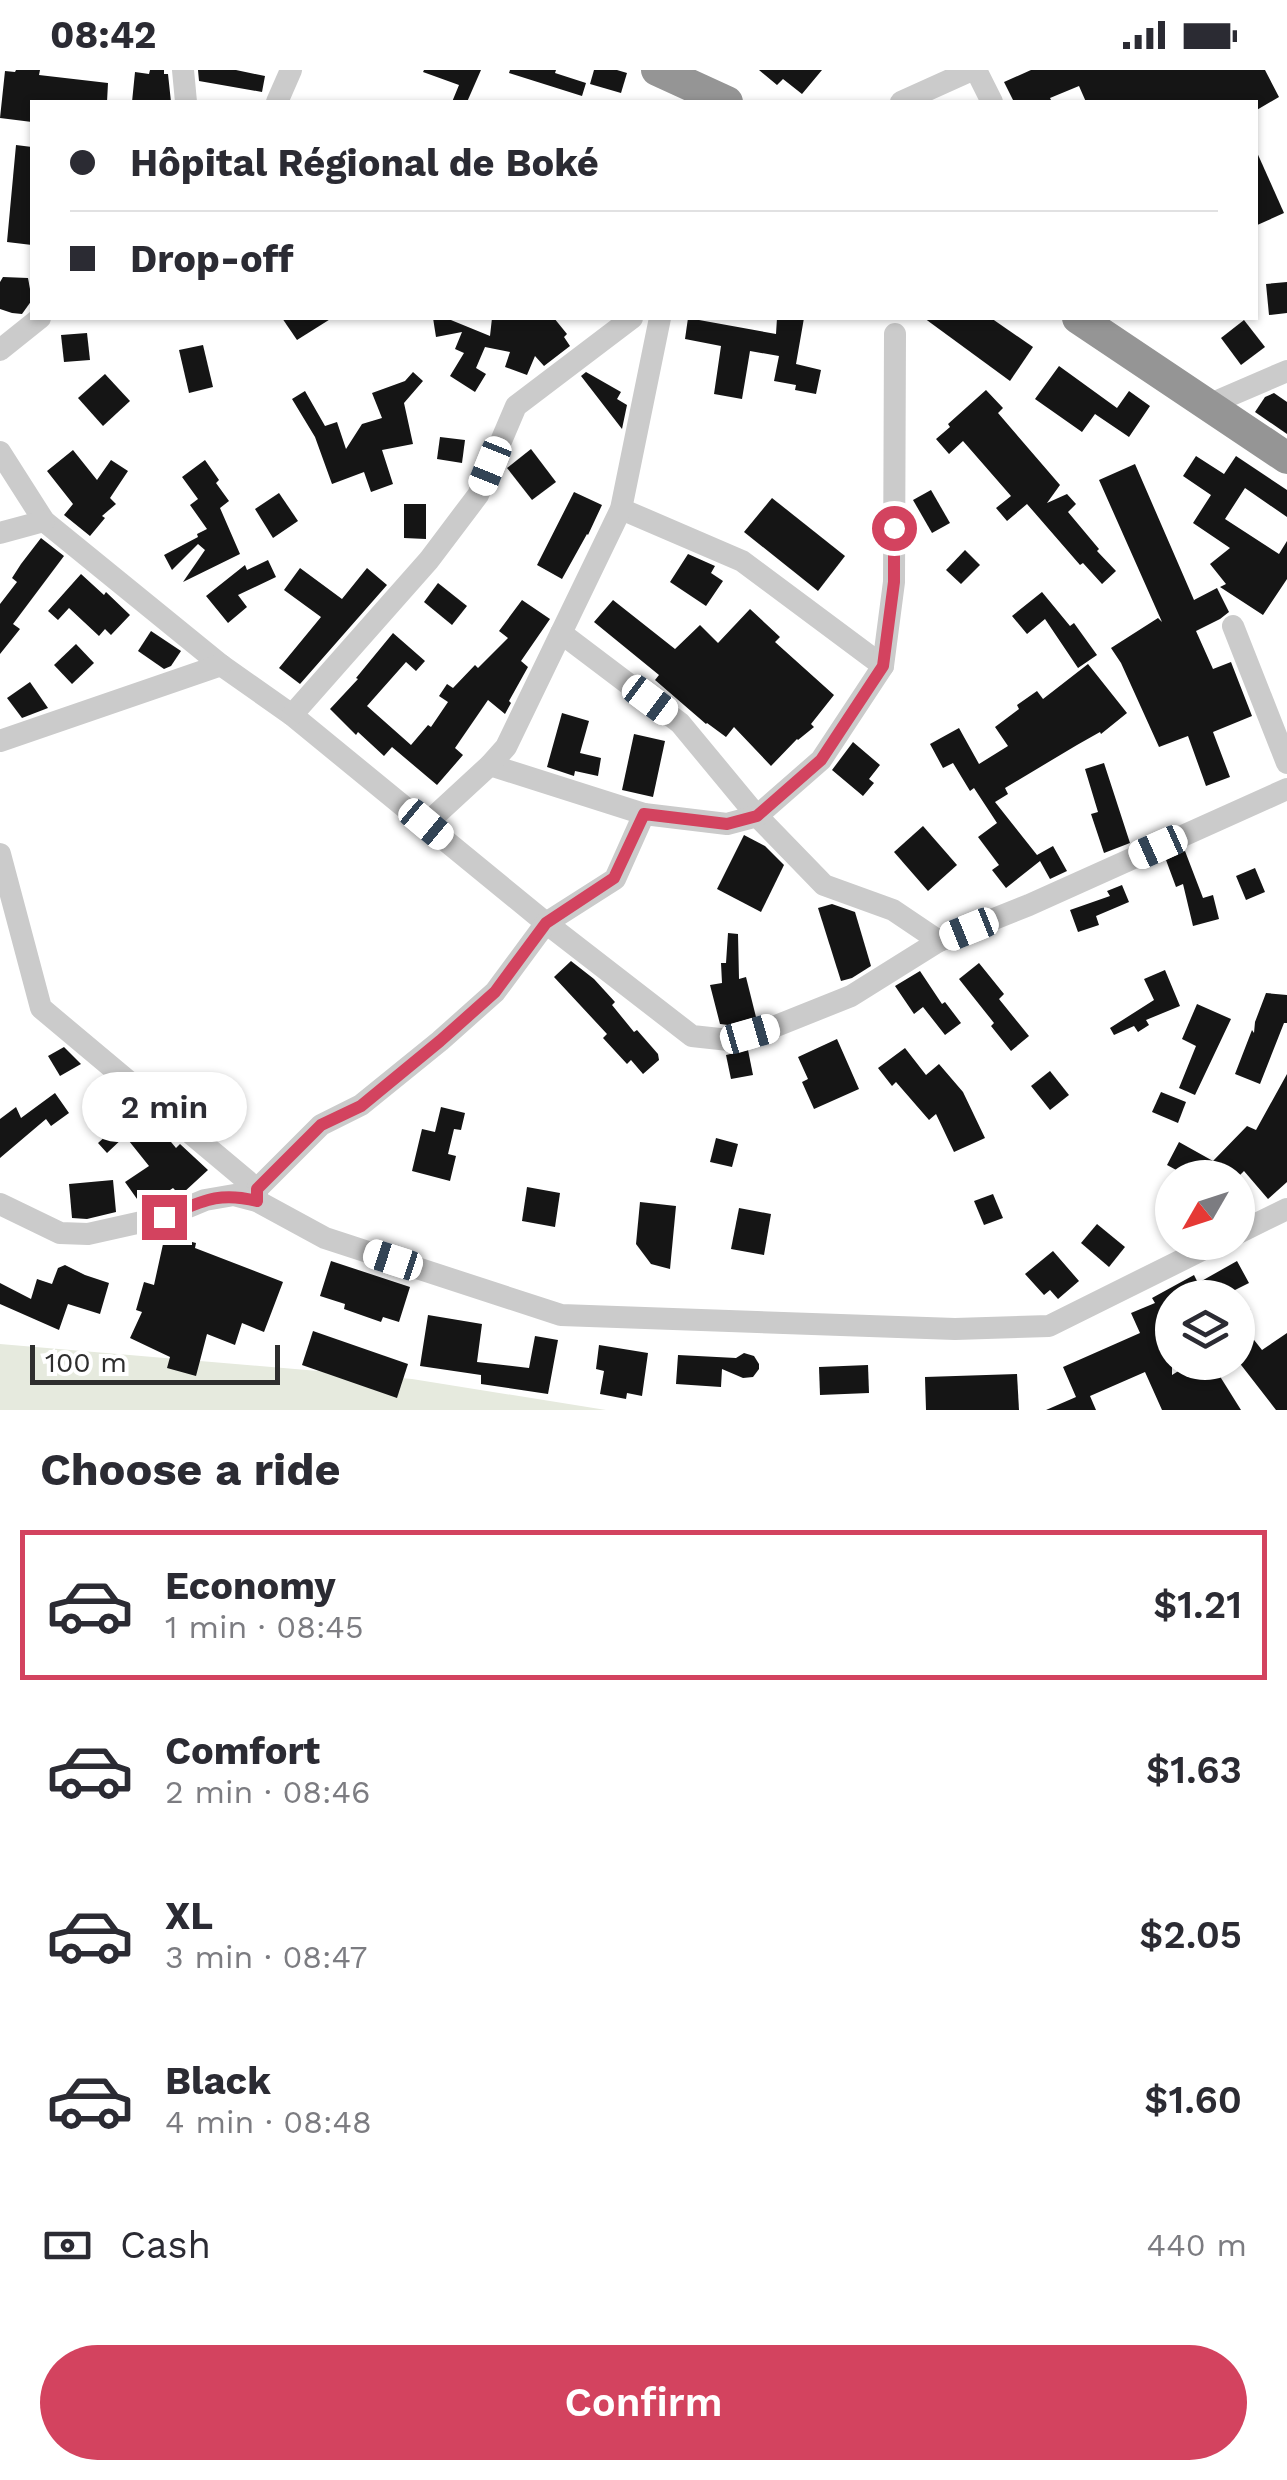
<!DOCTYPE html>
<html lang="en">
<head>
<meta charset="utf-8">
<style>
  :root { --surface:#fff; --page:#f7f7f7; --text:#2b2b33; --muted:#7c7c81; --line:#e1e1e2; --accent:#d3435f }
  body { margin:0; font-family:"Work Sans",sans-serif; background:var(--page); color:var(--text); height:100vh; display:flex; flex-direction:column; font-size:38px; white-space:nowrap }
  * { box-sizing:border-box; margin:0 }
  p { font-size:32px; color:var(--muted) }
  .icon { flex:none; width:55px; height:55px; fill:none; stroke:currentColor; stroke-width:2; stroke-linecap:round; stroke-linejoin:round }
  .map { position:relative; height:1340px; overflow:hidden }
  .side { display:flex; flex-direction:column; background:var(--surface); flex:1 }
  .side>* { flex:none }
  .guide { position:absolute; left:30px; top:30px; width:1228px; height:220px; border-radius:0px; box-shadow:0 2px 8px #0004; display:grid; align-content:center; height:220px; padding:0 40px; background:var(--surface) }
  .needle { width:65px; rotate:231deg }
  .fabs { position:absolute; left:1155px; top:1090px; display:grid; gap:20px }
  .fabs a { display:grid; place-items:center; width:100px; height:100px; border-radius:50%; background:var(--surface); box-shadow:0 2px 8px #0004; font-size:50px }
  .scale { position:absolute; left:30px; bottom:25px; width:250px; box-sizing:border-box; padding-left:10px; border:5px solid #2e2e2e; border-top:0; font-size:28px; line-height:35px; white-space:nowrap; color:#2e2e2e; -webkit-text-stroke:8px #fff; paint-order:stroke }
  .end { position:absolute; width:45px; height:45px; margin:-22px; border:12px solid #d3435f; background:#fff; box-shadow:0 0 0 5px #fff }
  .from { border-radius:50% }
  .bubble { position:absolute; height:70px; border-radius:35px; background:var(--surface); box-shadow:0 2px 8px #0004; font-size:32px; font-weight:600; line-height:70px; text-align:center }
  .car { position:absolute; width:30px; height:60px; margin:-30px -15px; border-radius:12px; box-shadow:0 0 8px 2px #0007; background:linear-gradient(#fff 24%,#345 0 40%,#fff 0 76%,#345 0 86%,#fff 0) }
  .guide b { display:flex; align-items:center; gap:35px; height:95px; font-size:38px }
  .guide b+b { border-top:2px solid var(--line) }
  .guide i { width:25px; height:25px; background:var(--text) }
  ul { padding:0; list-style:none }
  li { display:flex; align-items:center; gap:30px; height:150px; margin:0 20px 15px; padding:0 20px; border:5px solid transparent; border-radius:0px }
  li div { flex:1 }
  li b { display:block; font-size:38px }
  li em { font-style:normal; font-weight:600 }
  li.current { border-color:var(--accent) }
  li>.icon { width:90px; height:90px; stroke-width:1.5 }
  h2 { padding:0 40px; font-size:45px; line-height:120px }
  .pay { display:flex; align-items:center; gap:25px; height:110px; padding:0 40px; font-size:38px }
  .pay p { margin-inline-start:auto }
  .action { display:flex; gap:20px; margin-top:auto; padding:20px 40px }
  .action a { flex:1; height:115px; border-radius:60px; background:var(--accent); color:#fff; font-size:40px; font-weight:600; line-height:115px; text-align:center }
  .status { display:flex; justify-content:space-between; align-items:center; height:70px; padding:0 50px; background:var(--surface); direction:ltr }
  .status svg { height:28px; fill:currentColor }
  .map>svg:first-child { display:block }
  .green { fill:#e6eade }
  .building { fill:#151515 }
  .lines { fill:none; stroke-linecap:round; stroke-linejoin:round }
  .minor { stroke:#cbcbcb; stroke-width:22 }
  .highway { stroke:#959595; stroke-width:32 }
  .route { stroke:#d3435f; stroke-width:12 }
</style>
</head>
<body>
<div class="status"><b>08:42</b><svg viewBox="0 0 49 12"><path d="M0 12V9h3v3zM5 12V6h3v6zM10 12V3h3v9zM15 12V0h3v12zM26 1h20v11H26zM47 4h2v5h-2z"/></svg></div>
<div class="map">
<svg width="1287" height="1340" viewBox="0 0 1287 1340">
  <rect width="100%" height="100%" fill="#fff"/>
  <path class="green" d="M0,1274L412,1309L606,1340H0Z"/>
  <g class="building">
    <path d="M16,0H40L39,5L108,13L107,32H32V52L0,48L5,1L15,2Z"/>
    <path d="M150,0H164V4H168L171,32H132L135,2L149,4Z"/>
    <path d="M198,0H236L265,6L262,22L199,11Z"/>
    <path d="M424,0H481L467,32H452L459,15L423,2Z"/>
    <path d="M510,0H556L555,3L586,13L582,26L509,3Z"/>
    <path d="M594,0H617L627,3L621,23L590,14Z"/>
    <path d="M759,0H822L802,24L783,9L777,15Z"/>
    <path d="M1031,0H1265L1279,27L1255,41V32H1086L1079,16L1050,28L1052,32H1014L1004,12Z"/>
    <path d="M16,75L32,77V175L7,172Z"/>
    <path d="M1255,78L1284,143L1255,156Z"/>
    <path d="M3,207L28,208L32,230L22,244L12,243L0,239V212Z"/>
    <path d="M1287,212V243L1269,245L1266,214Z"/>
    <path d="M282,248H332L297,270Z"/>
    <path d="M433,248H446L490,266L492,248H554L567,264L564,267L570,276L544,296L535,286L527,305L505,297L510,282L485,277L476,298L486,304L475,322L450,306L464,283L455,279L462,262L436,267Z"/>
    <path d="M688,248L776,264L777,248H804L796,294L821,300L816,324L795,320L796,315L774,311L779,286L750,281L742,329L714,324L721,276L685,269Z"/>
    <path d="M924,248H991L1033,277L1010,311Z"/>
    <path d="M1244,250L1265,277L1241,295L1221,268Z"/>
    <path d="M87,263L90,290L64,292L61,265Z"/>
    <path d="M203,275L213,317L189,323L179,280Z"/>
    <path d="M1059,296L1117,338L1129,321L1150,336L1129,367L1095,344L1082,362L1035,329Z"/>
    <path d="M413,302L423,311L404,333L413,374L382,380L393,414L371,422L364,402L332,414L315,367L292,329L305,321L325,356L337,352L346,379L362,354L382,348L372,323L405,311Z"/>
    <path d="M586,302L621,322L617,329L627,335L622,359L581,306Z"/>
    <path d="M105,304L130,331L103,356L78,328Z"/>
    <path d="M986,320L1003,338L998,343L1060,415L1047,433L1067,424L1076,434L1068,442L1099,479L1097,481L1116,501L1102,514L1083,493L1080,495L1027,434L1007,451L996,438L1011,426L963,371L949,384L936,369L950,357L948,354Z"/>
    <path d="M1274,323L1287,332V364L1255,342L1265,327Z"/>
    <path d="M440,367L465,370L462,393L437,389Z"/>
    <path d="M531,379L556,412L532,430L507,398Z"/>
    <path d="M73,380L97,410L111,390L128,401L110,428L116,434L102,446L105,448L90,466L64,445L73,434L47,401Z"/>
    <path d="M1196,386L1224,404L1236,386L1287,420V447L1245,418L1225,449L1279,484L1287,471V509L1263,545L1220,517L1226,514L1210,494L1230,478L1193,453L1211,425L1183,406Z"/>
    <path d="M205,390L219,410L216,413L229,431L220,438L240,484L183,512L205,480L198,474L172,500L164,485L198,467L197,464L207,459L190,435L198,429L182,407Z"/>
    <path d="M1135,394L1194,530L1217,518L1229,542L1220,549L1196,561L1213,599L1231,592L1252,646L1213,662L1230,707L1206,716L1188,666L1159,677L1121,593L1111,578L1158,548L1162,552L1099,410Z"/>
    <path d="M931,420L950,453L932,463L913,430Z"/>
    <path d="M574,422L602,435L588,465L587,464L562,509L537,495Z"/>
    <path d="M279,423L298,451L273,468L255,439Z"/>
    <path d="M772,428L845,486L818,521L744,462Z"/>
    <path d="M404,434H426V469L404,468Z"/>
    <path d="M41,468L64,486L13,554L20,559L0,584V534L17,512L12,508L21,494Z"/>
    <path d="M965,480L980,495L961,514L946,500Z"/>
    <path d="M688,484L715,496L711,503L723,511L706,536L670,512Z"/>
    <path d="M268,490L276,507L238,525L247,537L228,553L206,526L245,495L247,500Z"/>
    <path d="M300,498L342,529L367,498L387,515L300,614L279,598L321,547L284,520Z"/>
    <path d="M81,504L104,525L106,522L130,545L111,565L105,559L99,566L69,538L58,550L48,541Z"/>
    <path d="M438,513L467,536L452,555L424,532Z"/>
    <path d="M1042,522L1070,556L1074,553L1097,585L1078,598L1045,549L1027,564L1012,546Z"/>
    <path d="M522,530L550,549L521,591L528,597L509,631L511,633L505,644L488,630L455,678L463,685L437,715L392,677L384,686L358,662L356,665L330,639L358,609L356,608L393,563L425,591L416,601L406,592L367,636L411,675L428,655L431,657L448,632L439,626L447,614L453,618L475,595L478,598L508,568L499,561Z"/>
    <path d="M613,530L675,579L700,555L718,573L750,539L780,567L775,572L834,625L811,654L814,657L798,670L797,669L771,696L734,657L726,667L707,653L706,654L655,610L659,605L594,552Z"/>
    <path d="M151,561L181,581L171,596L164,599L138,581Z"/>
    <path d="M76,574L94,593L72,614L54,595Z"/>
    <path d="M1088,594L1127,643L1101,664L1100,662L1077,675L1005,718L1008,724L995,732L1037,785L1053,776L1067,801L1050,809L1040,791L1006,818L992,800L999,795L978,767L997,753L974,718L970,721L953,693L943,698L930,674L959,658L979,694L1008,676L995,657L1019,639L1017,635L1037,621L1043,629Z"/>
    <path d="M30,612L48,638L22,648L7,628Z"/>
    <path d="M562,643L589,651L580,683L601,688L598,706L575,701L574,706L547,697Z"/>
    <path d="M634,664L665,671L653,727L622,720Z"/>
    <path d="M853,672L880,695L869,709L874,713L863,726L832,700Z"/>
    <path d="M1104,693L1130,773L1104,783L1091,744L1098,742L1085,699Z"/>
    <path d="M923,756L957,795L928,821L894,782Z"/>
    <path d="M744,765L765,776L784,795L761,842L717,819Z"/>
    <path d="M1185,781L1203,828L1213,825L1219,849L1193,856L1183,814L1176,817L1166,790Z"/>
    <path d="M1255,798L1265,822L1246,830L1236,806Z"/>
    <path d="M1122,815L1129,832L1096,846L1099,855L1078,862L1070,840L1110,826L1107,821Z"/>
    <path d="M832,834L855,842L871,896L852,908L841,911L818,838Z"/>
    <path d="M728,863L738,864L739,909L746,907L756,947L728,955L720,954L710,915L722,913L721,893H726Z"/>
    <path d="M571,891L594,909L615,932L612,935L634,962L637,960L658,984L659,990L643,1004L631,990L627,994L603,968L607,964L554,907Z"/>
    <path d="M979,893L1004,924L999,929L1029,966L1011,981L991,956L994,953L959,909Z"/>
    <path d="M1165,900L1180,936L1146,950L1149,955L1138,962L1134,956L1114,965L1110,958L1154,930L1144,909Z"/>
    <path d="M920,901L942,934L945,932L961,953L945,965L923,937L914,944L895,916Z"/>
    <path d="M1266,923L1287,925V953H1284L1260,1014L1235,1004L1252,960L1254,963L1255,952Z"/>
    <path d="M1197,934L1231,949L1195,1025L1179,1018L1196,976L1182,969Z"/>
    <path d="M837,969L859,1019L814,1039L802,1012L808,1009L798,987Z"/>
    <path d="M64,977L81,994L60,1006L48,986Z"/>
    <path d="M905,978L926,1005L939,994L963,1022L985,1068L954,1082L936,1044L929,1050L896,1012L892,1016L878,998Z"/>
    <path d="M748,980L753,1005L731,1009L726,985Z"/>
    <path d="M1050,1001L1069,1025L1050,1040L1031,1016Z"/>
    <path d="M1287,1004V1112L1268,1129L1244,1101L1237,1108H1191L1167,1095L1179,1072L1213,1091L1247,1056L1256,1060Z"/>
    <path d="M111,1019L130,1044L128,1046L137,1038L147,1046L136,1055L144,1064L157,1055L176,1078L180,1074L208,1100L183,1123L179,1124L173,1118L148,1135L142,1136L125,1112L149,1096L125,1066L107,1083L98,1073L117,1056L97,1029Z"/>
    <path d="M1161,1022L1186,1032L1178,1053L1152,1042Z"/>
    <path d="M55,1023L69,1043L51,1056L46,1049L0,1088V1049L16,1037L21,1048Z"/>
    <path d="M441,1037L465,1043L461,1060L454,1059L448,1084L456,1086L450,1111L412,1101L422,1059L435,1062Z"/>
    <path d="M716,1068L738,1074L732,1097L710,1092Z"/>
    <path d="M113,1110L116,1142L87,1149L72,1148L69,1114Z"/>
    <path d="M527,1117L560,1123L555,1157L522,1151Z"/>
    <path d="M993,1124L1003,1148L984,1155L974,1131Z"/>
    <path d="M640,1132L676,1136L670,1199L651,1194L636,1174Z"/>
    <path d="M739,1138L771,1144L764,1185L731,1179Z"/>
    <path d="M1097,1154L1125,1177L1109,1197L1081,1173Z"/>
    <path d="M165,1165L196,1173L195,1178L283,1212L264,1262L242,1253L235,1275L207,1264L196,1306L167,1298L170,1287L130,1268L142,1242L136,1240L144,1212L154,1215Z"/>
    <path d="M1053,1181L1079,1211L1058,1229L1050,1220L1044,1225L1025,1204Z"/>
    <path d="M331,1191L410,1217L399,1252L383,1247L381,1252L344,1239L345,1234L320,1226Z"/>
    <path d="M1237,1191L1249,1213L1233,1221L1250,1239L1252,1245L1247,1261L1262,1280L1287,1263V1340H1276L1238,1291V1228H1172V1305L1193,1292H1211L1241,1340H1162L1145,1302L1090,1326L1096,1340H1046L1076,1327L1063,1297L1140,1263L1131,1243L1155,1233L1152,1228L1194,1205L1198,1213Z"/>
    <path d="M65,1195L85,1205L109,1213L100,1244L68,1234L59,1260L0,1234V1213L31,1229L37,1209L52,1214L58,1198Z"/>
    <path d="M428,1245L482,1254L477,1292L529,1298L535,1266L558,1270L548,1324L481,1314V1305L420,1296Z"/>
    <path d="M313,1261L408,1294L397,1328L302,1295Z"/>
    <path d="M599,1275L648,1283L642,1326L627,1323L626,1329L600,1324L604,1301L596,1299Z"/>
    <path d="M744,1283L754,1286L759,1294V1299L753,1307L743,1308L722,1299L721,1317L676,1314L678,1285L736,1288Z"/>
    <path d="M868,1295L869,1323L820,1325L819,1297Z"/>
    <path d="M1017,1304L1019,1340H926L925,1307Z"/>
  </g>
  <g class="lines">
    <g class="minor">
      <path d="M183,0L186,32"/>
      <path d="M976,0L992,32"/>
      <path d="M277,32L291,0"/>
      <path d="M901,32L972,0"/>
      <path d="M0,280L40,248"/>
      <path d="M1208,335L1287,301"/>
      <path d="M0,382L44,451L221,595L292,645L546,853L692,966L729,970L771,958L851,926L939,871L1029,835L1287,719"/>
      <path d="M621,439L742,491L883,596"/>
      <path d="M0,463L44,451"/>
      <path d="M1233,556L1287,693"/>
      <path d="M561,563L680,653L757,746L824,815L893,840L939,871"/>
      <path d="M292,645L429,490L478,425L516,336L632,248"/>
      <path d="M0,671L221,595"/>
      <path d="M490,695L644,744L727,754L757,746L821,690L883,596L894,512L895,264"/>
      <path d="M426,754L490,695L506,677L621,439L660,248"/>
      <path d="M0,784L41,938L257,1119V1131"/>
      <path d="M257,1119L321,1055L361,1035L440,971L495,922L546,853L615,809L644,744"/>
      <path d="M0,1134L60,1163L88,1164L164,1147L205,1130L234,1125L257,1131L325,1168L561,1245L955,1259L1049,1256L1218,1172"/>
      <path d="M1238,1163L1287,1139"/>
    </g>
    <g class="highway">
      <path d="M657,0L727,32"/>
      <path d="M1078,248L1287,388"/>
    </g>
  </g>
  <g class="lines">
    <path class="route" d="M164,1147C201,1132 217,1121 257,1131V1119L321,1055L361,1036L440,971L495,922L546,853L614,808L644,744L727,754L757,746L821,690L883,596L894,512V458"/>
  </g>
</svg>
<div class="fabs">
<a><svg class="needle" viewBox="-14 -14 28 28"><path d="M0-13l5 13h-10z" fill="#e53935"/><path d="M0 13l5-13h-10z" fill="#7c7c81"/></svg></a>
<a><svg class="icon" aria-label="layers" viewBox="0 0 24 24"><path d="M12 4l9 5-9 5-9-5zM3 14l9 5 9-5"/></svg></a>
</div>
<div class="scale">100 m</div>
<i class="end from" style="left:894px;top:458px"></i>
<i class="end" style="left:164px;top:1147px"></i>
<div class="bubble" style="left:82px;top:1002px;width:165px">2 min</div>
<i class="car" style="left:490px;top:396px;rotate:202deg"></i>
<i class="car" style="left:650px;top:630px;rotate:127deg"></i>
<i class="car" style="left:426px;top:754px;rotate:130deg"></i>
<i class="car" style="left:1158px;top:777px;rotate:246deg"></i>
<i class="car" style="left:969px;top:859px;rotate:248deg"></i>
<i class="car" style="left:750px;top:964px;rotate:74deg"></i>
<i class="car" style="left:393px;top:1190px;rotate:288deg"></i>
<div class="guide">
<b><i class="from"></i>Hôpital Régional de Boké</b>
<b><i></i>Drop-off</b>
</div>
</div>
<section class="side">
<h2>Choose a ride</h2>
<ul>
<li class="current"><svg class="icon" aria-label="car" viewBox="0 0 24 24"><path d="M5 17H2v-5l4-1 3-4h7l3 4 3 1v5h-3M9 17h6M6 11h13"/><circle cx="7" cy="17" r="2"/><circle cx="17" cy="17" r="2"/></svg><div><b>Economy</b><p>1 min · 08:45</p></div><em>$1.21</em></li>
<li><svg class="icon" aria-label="car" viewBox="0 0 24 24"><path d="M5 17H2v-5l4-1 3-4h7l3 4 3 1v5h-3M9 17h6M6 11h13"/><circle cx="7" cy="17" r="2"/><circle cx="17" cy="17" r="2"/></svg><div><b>Comfort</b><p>2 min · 08:46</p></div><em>$1.63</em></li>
<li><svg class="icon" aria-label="car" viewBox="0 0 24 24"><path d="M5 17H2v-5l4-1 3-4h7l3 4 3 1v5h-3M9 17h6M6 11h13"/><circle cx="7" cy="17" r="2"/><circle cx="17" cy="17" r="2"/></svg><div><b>XL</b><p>3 min · 08:47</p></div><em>$2.05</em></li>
<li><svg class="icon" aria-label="car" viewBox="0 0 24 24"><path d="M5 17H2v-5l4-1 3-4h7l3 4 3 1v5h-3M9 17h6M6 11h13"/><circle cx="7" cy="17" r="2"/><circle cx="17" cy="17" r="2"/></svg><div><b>Black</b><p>4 min · 08:48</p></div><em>$1.60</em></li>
</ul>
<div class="pay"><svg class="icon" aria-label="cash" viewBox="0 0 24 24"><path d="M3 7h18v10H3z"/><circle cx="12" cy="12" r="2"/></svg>Cash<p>440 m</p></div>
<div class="action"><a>Confirm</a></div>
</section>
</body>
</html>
